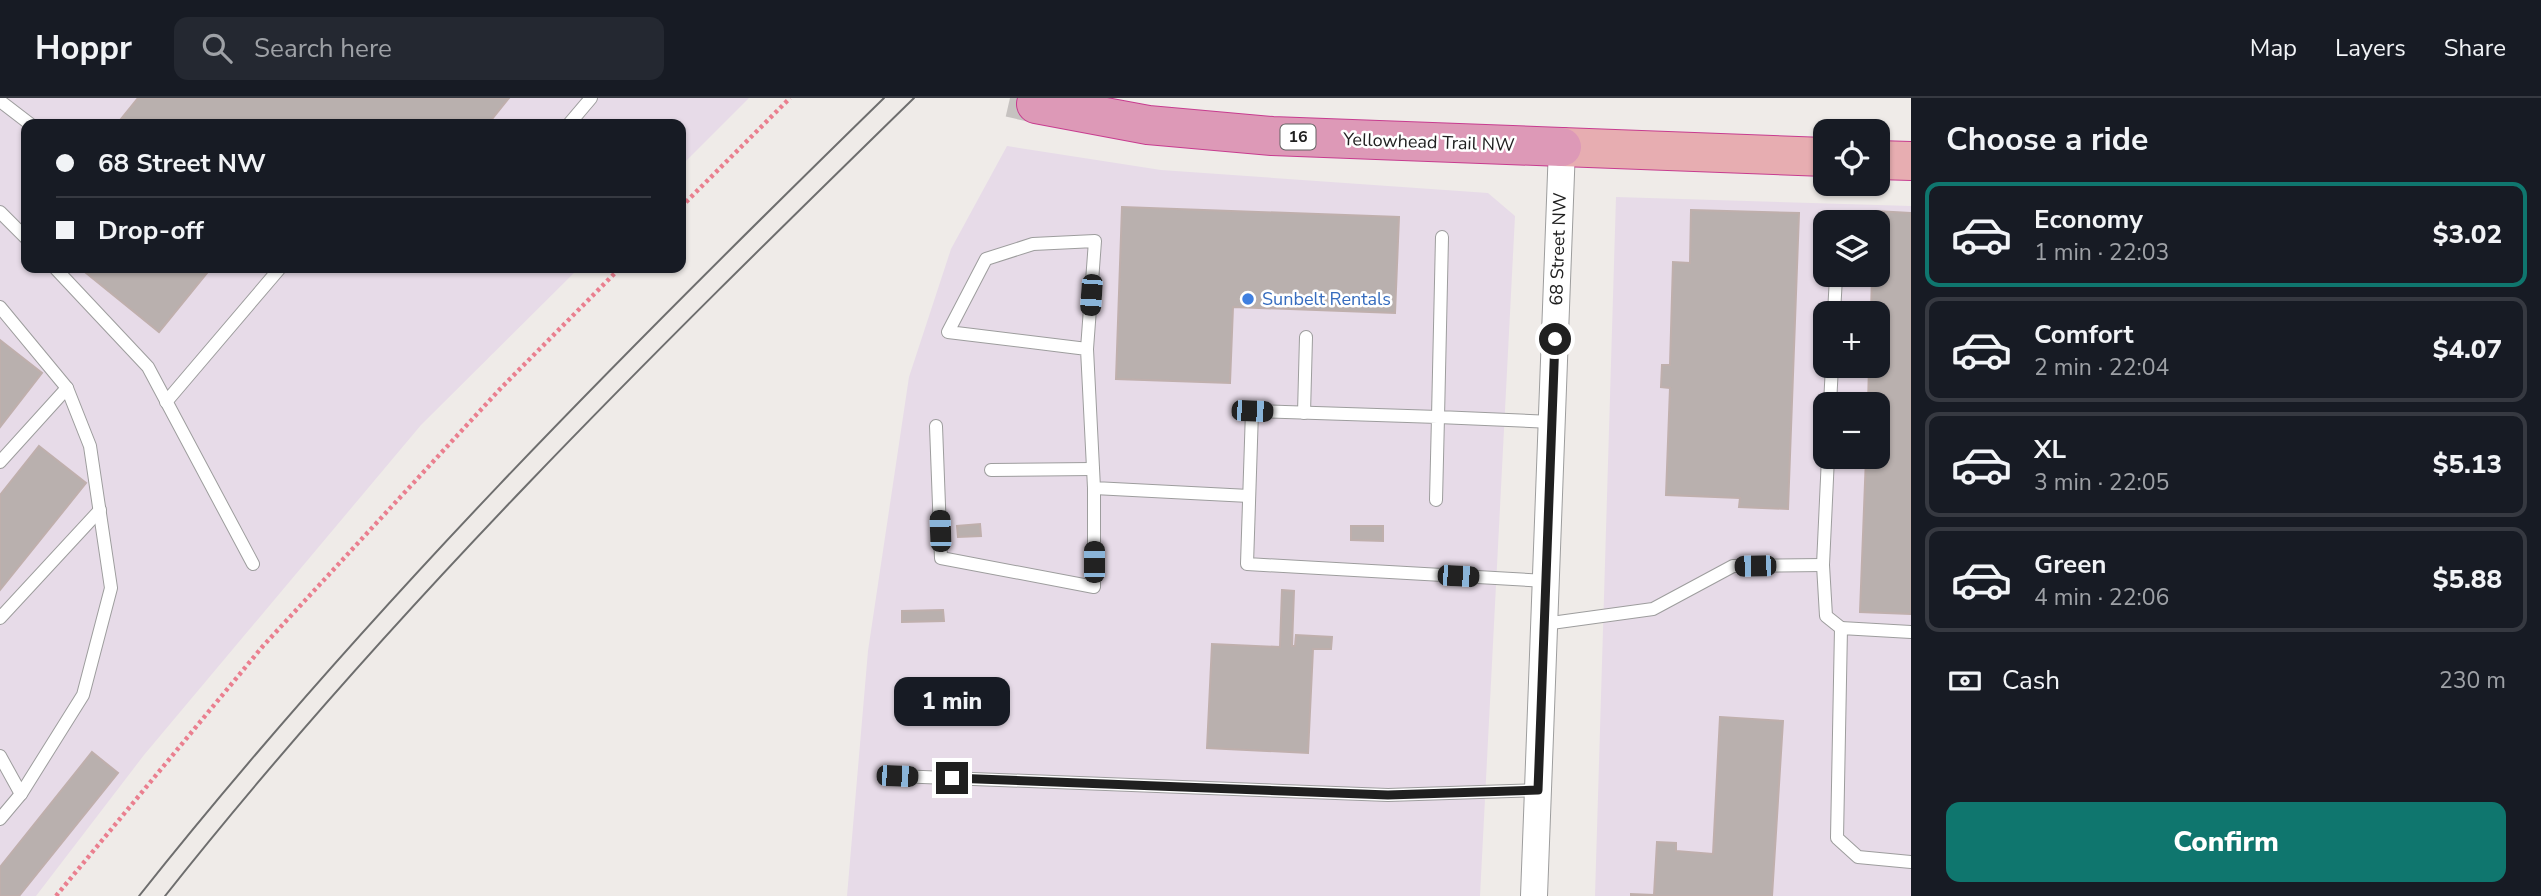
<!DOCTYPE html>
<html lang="en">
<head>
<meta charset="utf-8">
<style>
  :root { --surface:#171b24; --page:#242831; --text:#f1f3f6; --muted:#9ea1a6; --line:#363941; --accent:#0f766e }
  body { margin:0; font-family:"Nunito Sans",sans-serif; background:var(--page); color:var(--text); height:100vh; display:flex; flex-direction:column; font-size:26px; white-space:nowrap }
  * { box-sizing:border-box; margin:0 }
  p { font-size:23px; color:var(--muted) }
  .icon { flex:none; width:38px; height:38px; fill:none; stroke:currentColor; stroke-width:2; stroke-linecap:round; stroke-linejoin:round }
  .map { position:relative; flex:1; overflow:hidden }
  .drawer { display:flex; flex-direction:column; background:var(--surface); width:630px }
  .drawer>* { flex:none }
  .banner { position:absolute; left:21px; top:21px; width:665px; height:154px; border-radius:14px; box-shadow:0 2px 5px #0004; display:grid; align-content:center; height:154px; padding:0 35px; background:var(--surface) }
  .controls { position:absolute; left:1813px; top:21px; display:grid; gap:14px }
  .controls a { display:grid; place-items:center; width:77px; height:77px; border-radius:14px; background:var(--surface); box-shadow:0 2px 5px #0004; font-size:35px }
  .end { position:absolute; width:32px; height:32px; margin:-16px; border:9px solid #202020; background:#fff; box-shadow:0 0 0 4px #fff }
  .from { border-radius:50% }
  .bubble { position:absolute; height:49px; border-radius:14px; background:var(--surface); box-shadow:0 2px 5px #0004; font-size:23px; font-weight:800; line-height:49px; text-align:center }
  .car { position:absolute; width:21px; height:42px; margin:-21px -10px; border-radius:9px; box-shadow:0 0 5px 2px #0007; background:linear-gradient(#222 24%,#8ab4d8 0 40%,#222 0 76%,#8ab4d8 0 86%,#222 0) }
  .banner b { display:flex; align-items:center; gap:24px; height:66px; font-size:26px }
  .banner b+b { border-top:2px solid var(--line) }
  .banner i { width:18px; height:18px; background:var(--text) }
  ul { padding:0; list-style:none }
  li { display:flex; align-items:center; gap:21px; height:105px; margin:0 14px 10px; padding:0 21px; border:4px solid var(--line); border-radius:14px }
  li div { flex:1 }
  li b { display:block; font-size:26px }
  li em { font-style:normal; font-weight:800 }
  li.current { border-color:var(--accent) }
  li>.icon { width:63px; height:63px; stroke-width:1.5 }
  h2 { padding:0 35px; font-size:32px; line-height:84px }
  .pay { display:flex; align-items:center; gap:18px; height:77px; padding:0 35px; font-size:26px }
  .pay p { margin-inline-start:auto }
  .cta { display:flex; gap:14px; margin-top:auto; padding:14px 35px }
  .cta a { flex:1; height:80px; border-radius:14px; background:var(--accent); color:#fff; font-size:28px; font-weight:800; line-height:80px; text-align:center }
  header { display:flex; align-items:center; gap:42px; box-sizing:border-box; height:98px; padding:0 35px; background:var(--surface); border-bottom:2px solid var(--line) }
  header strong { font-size:33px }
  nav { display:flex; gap:38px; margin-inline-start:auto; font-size:24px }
  .search { width:490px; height:63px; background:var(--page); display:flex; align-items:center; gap:18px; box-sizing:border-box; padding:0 24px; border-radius:14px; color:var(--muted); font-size:26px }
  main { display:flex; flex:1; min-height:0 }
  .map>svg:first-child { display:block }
  .industrial { fill:#e7dbe8; fill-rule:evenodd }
  .building { fill:#b9b0ae; stroke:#bfafac; stroke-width:2 }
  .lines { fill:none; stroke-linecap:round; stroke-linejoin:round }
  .motorway-tunnel { stroke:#c6c2c0; stroke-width:38; stroke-dasharray:38 19; stroke-linecap:butt }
  .service-casing { stroke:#9d9d9d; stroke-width:14 }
  .minor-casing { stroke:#9d9d9d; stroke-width:28 }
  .trunk-casing { stroke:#c73c8f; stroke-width:40 }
  .motorway-casing { stroke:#c73c8f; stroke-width:40 }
  .path { stroke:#ea7f8f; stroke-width:4.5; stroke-dasharray:3.5 3.5; stroke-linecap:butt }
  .service { stroke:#fff; stroke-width:12 }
  .minor { stroke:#fff; stroke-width:26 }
  .trunk { stroke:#e7adb1; stroke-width:38 }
  .motorway { stroke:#dd99b7; stroke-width:38 }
  .tram { stroke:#6e6e6e; stroke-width:2 }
  .route { stroke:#202020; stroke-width:9 }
  .shop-dot { fill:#3f7fe0; stroke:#fff; stroke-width:2.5 }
  .labels { text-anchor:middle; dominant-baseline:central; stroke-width:5; stroke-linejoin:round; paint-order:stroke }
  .shield { fill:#fff; stroke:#636363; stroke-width:2 }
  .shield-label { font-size:16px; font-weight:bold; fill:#202020 }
  .street-label { font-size:18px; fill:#202020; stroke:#fff }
  .shop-label { font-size:18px; fill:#366cbe; stroke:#fff; text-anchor:start }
</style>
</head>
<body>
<header>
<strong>Hoppr</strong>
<div class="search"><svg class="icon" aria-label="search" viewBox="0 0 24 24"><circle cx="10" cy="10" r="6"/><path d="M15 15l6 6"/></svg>Search here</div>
<nav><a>Map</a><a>Layers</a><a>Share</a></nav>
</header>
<main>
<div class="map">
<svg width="1911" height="798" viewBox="0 0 1911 798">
  <rect width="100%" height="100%" fill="#efebe8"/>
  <g class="industrial">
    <path d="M0,0H749L681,68V26H26V170H579L421,327L144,657L36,798H0Z"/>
    <path d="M1007,48L1161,72L1488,95L1515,118L1480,798H847L868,553L909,279L951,151Z"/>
    <path d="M1616,99L1911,108V798H1595ZM1825,124H1878V177H1825ZM1825,215H1878V268H1825ZM1825,306H1878V359H1825Z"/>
  </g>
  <g class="building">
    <path d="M138,0H509L488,26H117Z"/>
    <path d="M1122,109L1399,119L1395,215L1233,209L1230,285L1116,281Z"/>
    <path d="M1691,112L1799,115L1788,411L1739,409L1740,400L1666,397L1670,290L1661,289L1662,267H1670L1673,164L1690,165Z"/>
    <path d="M1875,113L1911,115V516L1860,514L1866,359H1878V306H1868L1869,268H1878V215H1871L1872,177H1878V124H1874Z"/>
    <path d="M80,170H211L159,234Z"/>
    <path d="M0,242L42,275L0,329Z"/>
    <path d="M39,348L86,385L0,492V397Z"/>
    <path d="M980,426L981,438L958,439L957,428Z"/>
    <path d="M1351,428H1383V443L1351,442Z"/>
    <path d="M1282,492L1294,493L1292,548H1295L1296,537L1332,539L1331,551H1313L1308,655L1207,650L1212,546L1280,549Z"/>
    <path d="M943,512L944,523L902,524V513Z"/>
    <path d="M1720,619L1783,623L1772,798H1631V796L1654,797L1657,744L1676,745V753L1713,756Z"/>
    <path d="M92,654L118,675L19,798H0V769Z"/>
  </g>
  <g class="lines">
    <path class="motorway-tunnel" d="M1010,0L1036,6"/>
    <g class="service-casing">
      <g id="service">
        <path d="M0,3L30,26"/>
        <path d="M569,26L591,0"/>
        <path d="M0,114L26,140"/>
        <path d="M1442,139L1438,319L1552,324"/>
        <path d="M55,170L148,269L253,466"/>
        <path d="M0,209L67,290L90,348L111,490L83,597L21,696L0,721"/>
        <path d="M1834,215L1836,179"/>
        <path d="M1087,251L948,234L986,161L1033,146L1095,143L1087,251L1094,390L1249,398"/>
        <path d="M166,304L280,170"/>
        <path d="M1830,306L1832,268"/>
        <path d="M1304,315L1306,239"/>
        <path d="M936,328L941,460L1094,489V390"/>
        <path d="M1828,359L1823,467L1826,518L1841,530"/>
        <path d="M0,364L67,290"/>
        <path d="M991,372L1093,371"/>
        <path d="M1436,402L1438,319L1252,313L1247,466L1546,483"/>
        <path d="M0,520L100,412"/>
        <path d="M1544,526L1653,511L1733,468L1823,467"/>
        <path d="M1911,534L1841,530L1837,740L1858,759L1911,764"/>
        <path d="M0,658L21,696"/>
        <path d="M897,678L1388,697L1538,692"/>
      </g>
    </g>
    <g class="minor-casing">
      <path id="minor" d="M1534,798L1562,49"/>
    </g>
    <g class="trunk-casing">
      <g id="trunk">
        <path d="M1562,49L1825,59"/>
        <path d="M1878,62L1911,63"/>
      </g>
    </g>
    <g class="motorway-casing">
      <path id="motorway" d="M1036,6L1148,27L1272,38L1562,49"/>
    </g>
    <g class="path">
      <path d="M681,109L790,0"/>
      <path d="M56,798L263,548L501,290L620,170"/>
    </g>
    <use href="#service" class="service"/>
    <use href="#minor" class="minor"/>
    <use href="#trunk" class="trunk"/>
    <use href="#motorway" class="motorway"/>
    <g class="tram">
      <path d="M139,798C366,512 623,255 884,0"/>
      <path d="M165,798C392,511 653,255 914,0"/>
    </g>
  </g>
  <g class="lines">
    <path class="route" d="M952,680L1388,697L1538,692L1555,241"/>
  </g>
  <circle class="shop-dot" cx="1248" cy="201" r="7"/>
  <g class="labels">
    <rect class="shield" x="1280.5" y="26.5" width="35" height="25" rx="5"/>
    <g class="shield-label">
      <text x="1298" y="39">16</text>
    </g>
    <g class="street-label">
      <text transform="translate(1429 44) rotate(2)">Yellowhead Trail NW</text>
      <text transform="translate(1558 151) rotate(-88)">68 Street NW</text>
    </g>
    <g class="shop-label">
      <text x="1262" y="201">Sunbelt Rentals</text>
    </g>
  </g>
</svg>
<div class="controls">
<a><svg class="icon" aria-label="locate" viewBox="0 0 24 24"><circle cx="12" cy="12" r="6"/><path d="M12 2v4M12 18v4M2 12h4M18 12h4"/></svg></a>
<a><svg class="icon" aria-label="layers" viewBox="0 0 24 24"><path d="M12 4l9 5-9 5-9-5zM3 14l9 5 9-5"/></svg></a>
<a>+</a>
<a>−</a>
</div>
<i class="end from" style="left:1555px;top:241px"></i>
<i class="end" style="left:952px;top:680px"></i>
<div class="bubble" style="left:894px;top:579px;width:116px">1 min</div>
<i class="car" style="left:1091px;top:197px;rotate:184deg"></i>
<i class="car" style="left:1252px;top:313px;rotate:92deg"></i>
<i class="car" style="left:940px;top:433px;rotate:358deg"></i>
<i class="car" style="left:1094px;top:464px;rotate:0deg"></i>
<i class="car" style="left:1755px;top:468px;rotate:269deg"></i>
<i class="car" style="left:1458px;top:478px;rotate:93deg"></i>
<i class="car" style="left:897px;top:678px;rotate:92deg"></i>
<div class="banner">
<b><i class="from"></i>68 Street NW</b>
<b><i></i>Drop-off</b>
</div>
</div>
<section class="drawer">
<h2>Choose a ride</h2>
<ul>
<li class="current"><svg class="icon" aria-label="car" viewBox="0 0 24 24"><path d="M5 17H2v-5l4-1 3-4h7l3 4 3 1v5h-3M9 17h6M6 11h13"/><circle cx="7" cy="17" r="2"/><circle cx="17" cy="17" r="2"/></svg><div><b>Economy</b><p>1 min · 22:03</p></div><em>$3.02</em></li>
<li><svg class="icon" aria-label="car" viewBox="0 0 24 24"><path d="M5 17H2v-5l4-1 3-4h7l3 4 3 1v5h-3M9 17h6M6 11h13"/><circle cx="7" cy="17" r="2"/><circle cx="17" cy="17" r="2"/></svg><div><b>Comfort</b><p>2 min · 22:04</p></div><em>$4.07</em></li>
<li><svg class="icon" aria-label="car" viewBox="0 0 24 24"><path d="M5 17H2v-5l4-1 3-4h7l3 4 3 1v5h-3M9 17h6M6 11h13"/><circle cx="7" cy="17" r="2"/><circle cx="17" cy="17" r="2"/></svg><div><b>XL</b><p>3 min · 22:05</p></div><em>$5.13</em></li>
<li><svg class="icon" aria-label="car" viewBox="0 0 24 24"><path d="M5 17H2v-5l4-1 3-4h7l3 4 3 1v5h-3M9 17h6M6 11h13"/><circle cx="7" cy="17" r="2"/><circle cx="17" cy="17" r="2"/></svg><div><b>Green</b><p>4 min · 22:06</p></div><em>$5.88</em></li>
</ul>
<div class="pay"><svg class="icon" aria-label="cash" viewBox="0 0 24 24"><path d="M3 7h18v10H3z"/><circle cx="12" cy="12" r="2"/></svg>Cash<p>230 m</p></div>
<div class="cta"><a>Confirm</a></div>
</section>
</main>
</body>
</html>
